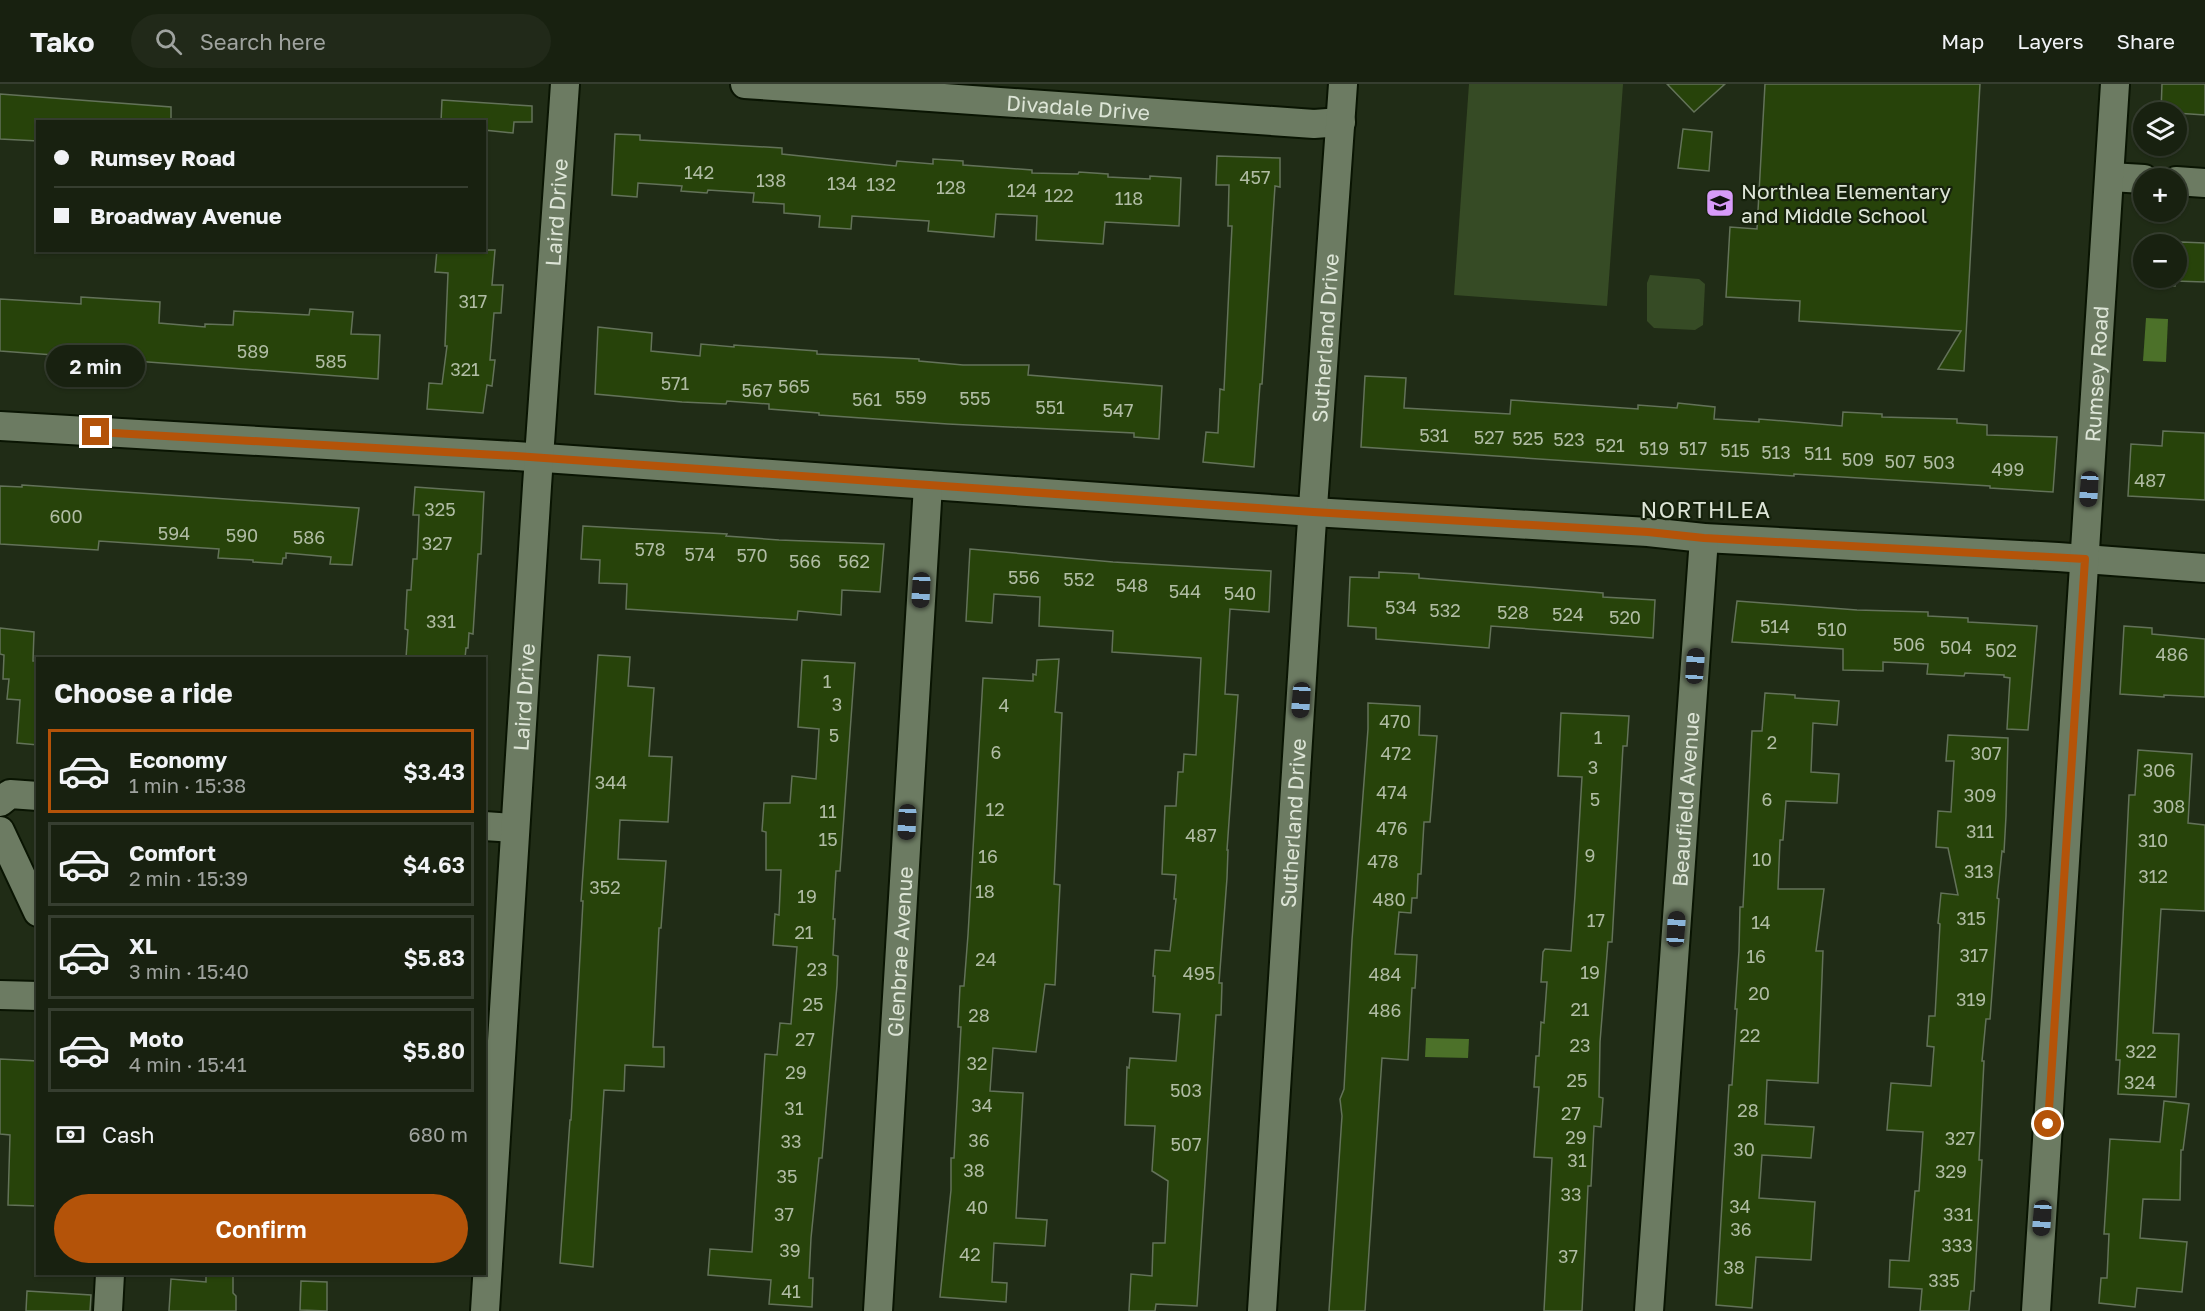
<!DOCTYPE html>
<html lang="en">
<head>
<meta charset="utf-8">
<style>
  :root { --surface:#182110; --page:#212919; --text:#f1f3f6; --muted:#9fa39f; --line:#363e30; --accent:#b45309 }
  body { margin:0; font-family:"Golos Text",sans-serif; background:var(--page); color:var(--text); height:100vh; display:flex; flex-direction:column; font-size:22px; white-space:nowrap }
  * { box-sizing:border-box; margin:0 }
  p { font-size:20px; color:var(--muted) }
  .icon { flex:none; width:33px; height:33px; fill:none; stroke:currentColor; stroke-width:2; stroke-linecap:round; stroke-linejoin:round }
  .map { position:relative; flex:1; overflow:hidden }
  .drawer { position:absolute; left:36px; top:573px; width:450px; height:618px; display:flex; flex-direction:column; background:var(--surface); border-radius:0px; box-shadow:0 2px 4px #0004,0 0 0 2px var(--line) }
  .drawer>* { flex:none }
  .hud { position:absolute; left:36px; top:36px; width:450px; height:132px; border-radius:0px; box-shadow:0 2px 4px #0004,0 0 0 2px var(--line); display:grid; align-content:center; height:132px; padding:0 18px; background:var(--surface) }
  .buttons { position:absolute; left:2133px; top:18px; display:grid; gap:12px }
  .buttons a { display:grid; place-items:center; width:54px; height:54px; border-radius:50%; background:var(--surface); box-shadow:0 2px 4px #0004,0 0 0 2px var(--line); font-size:30px }
  .end { position:absolute; width:27px; height:27px; margin:-14px; border:8px solid #b45309; background:#fff; box-shadow:0 0 0 3px #fff }
  .from { border-radius:50% }
  .bubble { position:absolute; height:42px; border-radius:21px; background:var(--surface); box-shadow:0 2px 4px #0004,0 0 0 2px var(--line); font-size:20px; font-weight:600; line-height:42px; text-align:center }
  .car { position:absolute; width:18px; height:36px; margin:-18px -9px; border-radius:8px; box-shadow:0 0 4px 2px #0007; background:linear-gradient(#222 24%,#8ab4d8 0 40%,#222 0 76%,#8ab4d8 0 86%,#222 0) }
  .hud b { display:flex; align-items:center; gap:21px; height:57px; font-size:22px }
  .hud b+b { border-top:2px solid var(--line) }
  .hud i { width:15px; height:15px; background:var(--text) }
  ul { padding:0; list-style:none }
  li { display:flex; align-items:center; gap:18px; height:84px; margin:0 12px 9px; padding:0 6px; border:3px solid var(--line); border-radius:0px }
  li div { flex:1 }
  li b { display:block; font-size:22px }
  li em { font-style:normal; font-weight:600 }
  li.active { border-color:var(--accent) }
  li>.icon { width:54px; height:54px; stroke-width:1.5 }
  h2 { padding:0 18px; font-size:27px; line-height:72px }
  .pay { display:flex; align-items:center; gap:15px; height:66px; padding:0 18px; font-size:22px }
  .pay p { margin-inline-start:auto }
  .primary-button { display:flex; gap:12px; margin-top:auto; padding:12px 18px }
  .primary-button a { flex:1; height:69px; border-radius:36px; background:var(--accent); color:#fff; font-size:24px; font-weight:600; line-height:69px; text-align:center }
  header { display:flex; align-items:center; gap:36px; box-sizing:border-box; height:84px; padding:0 30px; background:var(--surface); border-bottom:2px solid var(--line) }
  header strong { font-size:28px }
  nav { display:flex; gap:33px; margin-inline-start:auto; font-size:21px }
  .search { width:420px; height:54px; background:var(--page); display:flex; align-items:center; gap:15px; box-sizing:border-box; padding:0 21px; border-radius:33px; color:var(--muted); font-size:22px }
  .map>svg:first-child { display:block }
  .green { fill:#364b25 }
  .water { fill:#4c7129 }
  .building { fill:#27430a; stroke:#637259; stroke-width:1.5 }
  .lines { fill:none; stroke-linecap:round; stroke-linejoin:round }
  .minor-casing { stroke:#091402; stroke-width:32 }
  .minor { stroke:#6c7b62; stroke-width:28 }
  .route { stroke:#b45309; stroke-width:8 }
  .labels { text-anchor:middle; dominant-baseline:central; stroke-width:4.5; stroke-linejoin:round; paint-order:stroke }
  .number-label { font-size:18px; fill:#b0bca4 }
  .street-label { font-size:21px; fill:#dde5d7; stroke:#16220c }
  .poi-label { font-size:21px; fill:#dde5d7; stroke:#16220c; text-anchor:start }
  .neighbourhood-label { font-size:22px; letter-spacing:1.5px; fill:#dde5d7; stroke:#16220c }
</style>
</head>
<body>
<header>
<strong>Tako</strong>
<div class="search"><svg class="icon" aria-label="search" viewBox="0 0 24 24"><circle cx="10" cy="10" r="6"/><path d="M15 15l6 6"/></svg>Search here</div>
<nav><a>Map</a><a>Layers</a><a>Share</a></nav>
</header>
<div class="map">
<svg width="2205" height="1227" viewBox="0 0 2205 1227">
  <rect width="100%" height="100%" fill="#202c16"/>
  <g class="green">
    <path d="M1469,0H1623L1607,222L1454,211Z"/>
    <path d="M1650,191L1699,195L1705,200L1703,241L1695,246L1654,244L1647,237V199Z"/>
  </g>
  <g class="water">
    <path d="M2146,234L2168,235L2166,278L2143,277Z"/>
    <path d="M1426,954L1469,955L1468,974L1425,973Z"/>
  </g>
  <g class="building">
    <path d="M1667,0H1725L1694,28Z"/>
    <path d="M1765,0H1980L1964,287L1938,285L1961,247L1799,237L1800,217L1726,213L1730,143L1757,145Z"/>
    <path d="M2162,0H2205V31L2161,28Z"/>
    <path d="M0,10L171,23V38H38V57L0,55Z"/>
    <path d="M442,16L532,22V38H514L513,49L484,46V38H441Z"/>
    <path d="M1683,45L1712,48L1709,87L1678,84Z"/>
    <path d="M615,50L640,51V56L782,64V70L896,82L897,77L933,80V75L963,77V81L1032,86V89L1078,90L1079,88L1108,90V93L1150,95V92L1181,94L1179,142L1105,138L1103,160L1036,156L1037,132L996,130L994,153L928,147L929,137L852,132L851,145L819,143L820,132L784,129V120L753,118L754,109L708,106L707,109L681,107L682,102L638,99L637,113L612,111Z"/>
    <path d="M1217,72L1280,74V103L1275,102L1262,300H1260L1254,383L1203,378L1206,348L1218,349L1220,305L1224,306L1232,142H1228L1229,101H1216Z"/>
    <path d="M2181,158L2205,159V198L2175,197V202L2146,200L2147,194H2176V160H2148V159L2181,160Z"/>
    <path d="M437,166H495L492,201H503L501,229H494L490,276H495L492,302L487,301L483,329L427,325L429,299L442,300L447,262H445L448,189L435,188Z"/>
    <path d="M81,213L160,218L159,239L205,243V240L233,241L234,227L309,231L310,225L353,228L351,250L380,251L378,295L0,267V215L81,220Z"/>
    <path d="M598,243L652,249L651,267L700,272L701,260L734,263V261L817,267V270L919,275V277L963,281H1029L1028,291L1162,302L1159,355L1134,353V349L948,340L819,331V329L769,325V320L727,317L726,320L682,318L595,310Z"/>
    <path d="M1365,292L1406,294L1404,324L1510,330L1511,316L1638,325V321L1677,324L1678,319L1715,323L1714,335L1759,338V335L1842,342L1843,328L1882,330V333L1957,335V339L1987,341V351L2057,353L2053,408L1990,404V402L1794,390V392L1361,363Z"/>
    <path d="M2163,347L2205,349V416L2128,412L2131,360L2162,362Z"/>
    <path d="M22,401L359,424L352,481L330,480L331,473L286,469V474H283L282,480L253,478V476L218,474L219,465L99,457L98,466L0,460V402L22,403Z"/>
    <path d="M415,403L484,408L481,470H478L473,550L469,549L468,564H466L465,574H406L408,546L405,545L407,506H411L413,475H417L419,431H413Z"/>
    <path d="M583,442L727,450L726,452L779,456L884,460L880,508L842,506L841,531L798,527L797,536L626,525L627,500L599,499L600,476L581,475Z"/>
    <path d="M970,465L1113,478L1271,487L1269,528L1230,525L1225,610L1238,611L1227,766H1228L1227,794L1219,899H1222L1221,931H1216L1197,1222L1156,1220L1155,1227H1129L1131,1190L1152,1192L1153,1159H1165L1168,1097L1152,1087L1155,1042L1125,1041L1127,983L1129,984L1130,974L1176,977L1180,930L1153,928L1155,892H1153L1155,866L1170,867L1176,815H1174L1176,791L1162,790L1165,722H1176L1178,688H1183L1184,670L1196,671L1201,574L1112,568L1113,547L1039,542L1040,513L994,510L992,539L966,537Z"/>
    <path d="M1379,488L1419,490V494L1603,509V513L1655,516L1653,554L1491,542L1489,564L1376,555V544L1348,542L1350,493L1379,494Z"/>
    <path d="M1737,517L1857,526L1928,528V532L1968,534V538L2037,542L2028,646L2007,645L2010,594L2004,593V591L1965,589L1964,592L1927,590L1928,580L1883,578V587L1843,586V565L1732,558Z"/>
    <path d="M2124,542L2152,544V550L2205,555V613L2164,611V613L2120,610Z"/>
    <path d="M0,544L34,548L33,577H38V661L17,659L20,616L7,615L9,595H3L4,571L0,570Z"/>
    <path d="M598,571L630,573L628,602L654,604L649,672L672,673L668,738L620,736L618,775L666,777L661,844H659L653,963H664V983L625,981L624,1007L604,1006L593,1183L560,1179L570,1036H571L583,817H581Z"/>
    <path d="M1059,575L1055,628L1062,629L1054,800L1060,801L1055,901L1045,900L1036,968L993,964L990,1007L1023,1009L1016,1134L1047,1136L1045,1162L994,1159L992,1198L1007,1199L1006,1218L940,1213L951,1106V1074H954L961,943H958L960,902H964L968,851L983,594L1033,597V590L1036,591L1037,576Z"/>
    <path d="M802,576L855,579L840,787H836L833,835H835L833,871L838,872L837,901L822,1074H819L811,1154L809,1194H813L812,1223L769,1220L771,1196L708,1191L710,1165L752,1168L765,970L777,971L780,939L791,940L797,863L773,861L775,830L779,831L781,786H766V748L762,747L764,719H790L792,692L816,695L819,645L798,643Z"/>
    <path d="M1765,609L1795,611V614L1839,617L1837,641L1813,639L1811,688L1839,690L1837,719L1786,717L1783,756H1780L1778,805H1824L1816,867H1823L1818,999L1767,996L1765,1040L1814,1043L1811,1074L1762,1071L1759,1114L1815,1118L1811,1176L1756,1173L1752,1224L1716,1221L1729,1001H1732L1737,925H1735L1739,867L1740,823H1743L1752,647H1762Z"/>
    <path d="M1368,619L1420,622L1419,651L1437,652L1430,738H1424L1421,790H1418L1417,814H1412L1411,829L1399,828L1395,870L1417,871L1415,904H1412L1408,976L1382,974L1365,1227H1329L1342,1032L1340,1015L1344,1005L1352,856L1368,645Z"/>
    <path d="M1561,629L1629,632L1627,662H1623L1612,858H1608L1600,958L1599,1013L1603,1014L1601,1043L1594,1042L1591,1102H1588L1582,1227H1544L1552,1074L1534,1073L1539,1003H1534L1536,972H1539L1541,938L1544,939L1547,898H1541L1543,868L1545,865L1571,867L1575,811L1582,693L1558,692Z"/>
    <path d="M1948,651L2008,654L2006,732L2004,768L2002,767L1997,814L1999,815L1990,935H1986L1982,977H1984L1979,1076H1982L1974,1207H1971L1969,1227H1920L1922,1205L1889,1203L1890,1176L1909,1177L1915,1107H1919L1923,1048L1887,1046L1891,999L1931,1002L1934,963L1927,962L1929,932H1935L1940,840L1938,839L1941,809L1958,811L1948,764L1936,763L1938,727L1951,728L1954,677H1946Z"/>
    <path d="M2138,666L2192,670L2188,739L2205,741V827L2161,825L2153,949L2179,950L2176,1013L2118,1010L2120,976H2116L2129,711H2135Z"/>
    <path d="M0,975L38,977L35,1056H38V1122L8,1121L10,1051L0,1050Z"/>
    <path d="M2164,1017L2189,1020L2183,1066H2181L2180,1116L2143,1115L2140,1154L2187,1158L2182,1208L2137,1204L2135,1223L2099,1219L2101,1194H2107L2109,1150H2104L2110,1055L2160,1058Z"/>
    <path d="M206,1190H233V1209L236,1212V1227H169L171,1195L206,1198Z"/>
    <path d="M301,1197L327,1198V1227L300,1226Z"/>
    <path d="M27,1207L91,1211L90,1227H26Z"/>
  </g>
  <g class="lines">
    <g class="minor-casing">
      <g id="minor">
        <path id="s1" d="M745,0L1314,40L1341,38"/>
        <path d="M2110,93L2144,95"/>
        <path d="M2176,97L2205,99"/>
        <path d="M0,342L516,372L1313,428L1648,448L1704,454L2058,473L2205,484"/>
        <path d="M0,718L10,710L38,712"/>
        <path d="M484,742L515,744"/>
        <path d="M0,747L38,828"/>
        <path d="M0,911L38,912"/>
        <path d="M108,1227L110,1190"/>
        <path id="s2" d="M485,1227L537,402L565,0"/>
        <path id="s3" d="M878,1227L928,401"/>
        <path id="s4" d="M1262,1227L1311,451L1343,0"/>
        <path id="s5" d="M1649,1227L1704,454"/>
        <path id="s6" d="M2036,1227L2115,0"/>
      </g>
    </g>
    <use href="#minor" class="minor"/>
  </g>
  <g class="lines">
    <path class="route" d="M96,348L516,372L1313,428L1648,448L1704,454L2085,475L2048,1040"/>
  </g>
  <defs>
    <g id="school-square" transform="scale(1.5)"><rect x="-9" y="-9" width="18" height="18" rx="4" fill="#d79bf9" stroke="#16220c"/><path d="M0-5L7-2L0 1L-7-2ZM-4 1L0 2.5L4 1V4Q0 6-4 4Z" fill="#111"/></g>
  </defs>
  <g fill-rule="evenodd">
    <use href="#school-square" x="1720" y="119"/>
  </g>
  <g class="labels">
    <g class="number-label">
      <text x="699" y="88">142</text>
      <text x="1255" y="93">457</text>
      <text x="771" y="96">138</text>
      <text x="842" y="99">134</text>
      <text x="881" y="100">132</text>
      <text x="951" y="103">128</text>
      <text x="1022" y="106">124</text>
      <text x="1059" y="111">122</text>
      <text x="1129" y="114">118</text>
      <text x="473" y="217">317</text>
      <text x="253" y="267">589</text>
      <text x="331" y="277">585</text>
      <text x="465" y="285">321</text>
      <text x="675" y="299">571</text>
      <text x="794" y="302">565</text>
      <text x="757" y="306">567</text>
      <text x="911" y="313">559</text>
      <text x="975" y="314">555</text>
      <text x="867" y="315">561</text>
      <text x="1050" y="323">551</text>
      <text x="1118" y="326">547</text>
      <text x="1434" y="351">531</text>
      <text x="1489" y="353">527</text>
      <text x="1528" y="354">525</text>
      <text x="1569" y="355">523</text>
      <text x="1610" y="361">521</text>
      <text x="1654" y="364">519</text>
      <text x="1693" y="364">517</text>
      <text x="1735" y="366">515</text>
      <text x="1776" y="368">513</text>
      <text x="1818" y="369">511</text>
      <text x="1858" y="375">509</text>
      <text x="1900" y="377">507</text>
      <text x="1939" y="378">503</text>
      <text x="2008" y="385">499</text>
      <text x="2150" y="396">487</text>
      <text x="440" y="425">325</text>
      <text x="66" y="432">600</text>
      <text x="174" y="449">594</text>
      <text x="242" y="451">590</text>
      <text x="309" y="453">586</text>
      <text x="437" y="459">327</text>
      <text x="650" y="465">578</text>
      <text x="700" y="470">574</text>
      <text x="752" y="471">570</text>
      <text x="805" y="477">566</text>
      <text x="854" y="477">562</text>
      <text x="1024" y="493">556</text>
      <text x="1079" y="495">552</text>
      <text x="1132" y="501">548</text>
      <text x="1185" y="507">544</text>
      <text x="1240" y="509">540</text>
      <text x="1401" y="523">534</text>
      <text x="1445" y="526">532</text>
      <text x="1513" y="528">528</text>
      <text x="1568" y="530">524</text>
      <text x="1625" y="533">520</text>
      <text x="441" y="537">331</text>
      <text x="1775" y="542">514</text>
      <text x="1832" y="545">510</text>
      <text x="1909" y="560">506</text>
      <text x="1956" y="563">504</text>
      <text x="2001" y="566">502</text>
      <text x="2172" y="570">486</text>
      <text x="827" y="597">1</text>
      <text x="837" y="620">3</text>
      <text x="1004" y="621">4</text>
      <text x="1395" y="637">470</text>
      <text x="834" y="651">5</text>
      <text x="1598" y="653">1</text>
      <text x="1772" y="658">2</text>
      <text x="996" y="668">6</text>
      <text x="1396" y="669">472</text>
      <text x="1986" y="669">307</text>
      <text x="1593" y="683">3</text>
      <text x="2159" y="686">306</text>
      <text x="611" y="698">344</text>
      <text x="1392" y="708">474</text>
      <text x="1980" y="711">309</text>
      <text x="1595" y="715">5</text>
      <text x="1767" y="715">6</text>
      <text x="2169" y="722">308</text>
      <text x="995" y="725">12</text>
      <text x="828" y="727">11</text>
      <text x="1392" y="744">476</text>
      <text x="1980" y="747">311</text>
      <text x="1201" y="751">487</text>
      <text x="828" y="755">15</text>
      <text x="2153" y="756">310</text>
      <text x="1590" y="771">9</text>
      <text x="988" y="772">16</text>
      <text x="1762" y="775">10</text>
      <text x="1383" y="777">478</text>
      <text x="1979" y="787">313</text>
      <text x="2153" y="792">312</text>
      <text x="605" y="803">352</text>
      <text x="985" y="807">18</text>
      <text x="807" y="812">19</text>
      <text x="1389" y="815">480</text>
      <text x="1971" y="834">315</text>
      <text x="1596" y="836">17</text>
      <text x="1761" y="838">14</text>
      <text x="804" y="848">21</text>
      <text x="1974" y="871">317</text>
      <text x="1756" y="872">16</text>
      <text x="986" y="875">24</text>
      <text x="817" y="885">23</text>
      <text x="1590" y="888">19</text>
      <text x="1199" y="889">495</text>
      <text x="1385" y="890">484</text>
      <text x="1759" y="909">20</text>
      <text x="1971" y="915">319</text>
      <text x="813" y="920">25</text>
      <text x="1580" y="925">21</text>
      <text x="1385" y="926">486</text>
      <text x="979" y="931">28</text>
      <text x="1750" y="951">22</text>
      <text x="805" y="955">27</text>
      <text x="1580" y="961">23</text>
      <text x="2141" y="967">322</text>
      <text x="977" y="979">32</text>
      <text x="796" y="988">29</text>
      <text x="1577" y="996">25</text>
      <text x="2140" y="998">324</text>
      <text x="1186" y="1006">503</text>
      <text x="982" y="1021">34</text>
      <text x="794" y="1024">31</text>
      <text x="1748" y="1026">28</text>
      <text x="1571" y="1029">27</text>
      <text x="1576" y="1053">29</text>
      <text x="1960" y="1054">327</text>
      <text x="979" y="1056">36</text>
      <text x="791" y="1057">33</text>
      <text x="1186" y="1060">507</text>
      <text x="1744" y="1065">30</text>
      <text x="1577" y="1076">31</text>
      <text x="974" y="1086">38</text>
      <text x="1951" y="1087">329</text>
      <text x="787" y="1092">35</text>
      <text x="1571" y="1110">33</text>
      <text x="1740" y="1122">34</text>
      <text x="977" y="1123">40</text>
      <text x="784" y="1130">37</text>
      <text x="1958" y="1130">331</text>
      <text x="1741" y="1145">36</text>
      <text x="1957" y="1161">333</text>
      <text x="790" y="1166">39</text>
      <text x="970" y="1170">42</text>
      <text x="1568" y="1172">37</text>
      <text x="1734" y="1183">38</text>
      <text x="1944" y="1196">335</text>
      <text x="791" y="1207">41</text>
    </g>
    <g class="street-label">
      <text stroke="none"><textPath href="#s1" startOffset="334">Divadale Drive</textPath></text>
      <text stroke="none"><textPath href="#s2" startOffset="1101">Laird Drive</textPath></text>
      <text stroke="none"><textPath href="#s4" startOffset="975">Sutherland Drive</textPath></text>
      <text stroke="none"><textPath href="#s6" startOffset="939">Rumsey Road</textPath></text>
      <text stroke="none"><textPath href="#s2" startOffset="615">Laird Drive</textPath></text>
      <text stroke="none"><textPath href="#s5" startOffset="513">Beaufield Avenue</textPath></text>
      <text stroke="none"><textPath href="#s4" startOffset="489">Sutherland Drive</textPath></text>
      <text stroke="none"><textPath href="#s3" startOffset="360">Glenbrae Avenue</textPath></text>
    </g>
    <g class="poi-label">
      <text x="1741" y="107">Northlea Elementary<tspan x="1741" dy="24">and Middle School</tspan></text>
    </g>
    <g class="neighbourhood-label">
      <text x="1706" y="425">NORTHLEA</text>
    </g>
  </g>
</svg>
<div class="buttons">
<a><svg class="icon" aria-label="layers" viewBox="0 0 24 24"><path d="M12 4l9 5-9 5-9-5zM3 14l9 5 9-5"/></svg></a>
<a>+</a>
<a>−</a>
</div>
<i class="end from" style="left:2048px;top:1040px"></i>
<i class="end" style="left:96px;top:348px"></i>
<div class="bubble" style="left:46px;top:261px;width:99px">2 min</div>
<i class="car" style="left:2089px;top:405px;rotate:184deg"></i>
<i class="car" style="left:921px;top:506px;rotate:183deg"></i>
<i class="car" style="left:1695px;top:582px;rotate:4deg"></i>
<i class="car" style="left:1301px;top:616px;rotate:184deg"></i>
<i class="car" style="left:907px;top:738px;rotate:183deg"></i>
<i class="car" style="left:1676px;top:845px;rotate:4deg"></i>
<i class="car" style="left:2042px;top:1134px;rotate:184deg"></i>
<div class="hud">
<b><i class="from"></i>Rumsey Road</b>
<b><i></i>Broadway Avenue</b>
</div>
<section class="drawer">
<h2>Choose a ride</h2>
<ul>
<li class="active"><svg class="icon" aria-label="car" viewBox="0 0 24 24"><path d="M5 17H2v-5l4-1 3-4h7l3 4 3 1v5h-3M9 17h6M6 11h13"/><circle cx="7" cy="17" r="2"/><circle cx="17" cy="17" r="2"/></svg><div><b>Economy</b><p>1 min · 15:38</p></div><em>$3.43</em></li>
<li><svg class="icon" aria-label="car" viewBox="0 0 24 24"><path d="M5 17H2v-5l4-1 3-4h7l3 4 3 1v5h-3M9 17h6M6 11h13"/><circle cx="7" cy="17" r="2"/><circle cx="17" cy="17" r="2"/></svg><div><b>Comfort</b><p>2 min · 15:39</p></div><em>$4.63</em></li>
<li><svg class="icon" aria-label="car" viewBox="0 0 24 24"><path d="M5 17H2v-5l4-1 3-4h7l3 4 3 1v5h-3M9 17h6M6 11h13"/><circle cx="7" cy="17" r="2"/><circle cx="17" cy="17" r="2"/></svg><div><b>XL</b><p>3 min · 15:40</p></div><em>$5.83</em></li>
<li><svg class="icon" aria-label="car" viewBox="0 0 24 24"><path d="M5 17H2v-5l4-1 3-4h7l3 4 3 1v5h-3M9 17h6M6 11h13"/><circle cx="7" cy="17" r="2"/><circle cx="17" cy="17" r="2"/></svg><div><b>Moto</b><p>4 min · 15:41</p></div><em>$5.80</em></li>
</ul>
<div class="pay"><svg class="icon" aria-label="cash" viewBox="0 0 24 24"><path d="M3 7h18v10H3z"/><circle cx="12" cy="12" r="2"/></svg>Cash<p>680 m</p></div>
<div class="primary-button"><a>Confirm</a></div>
</section>
</div>
</body>
</html>
